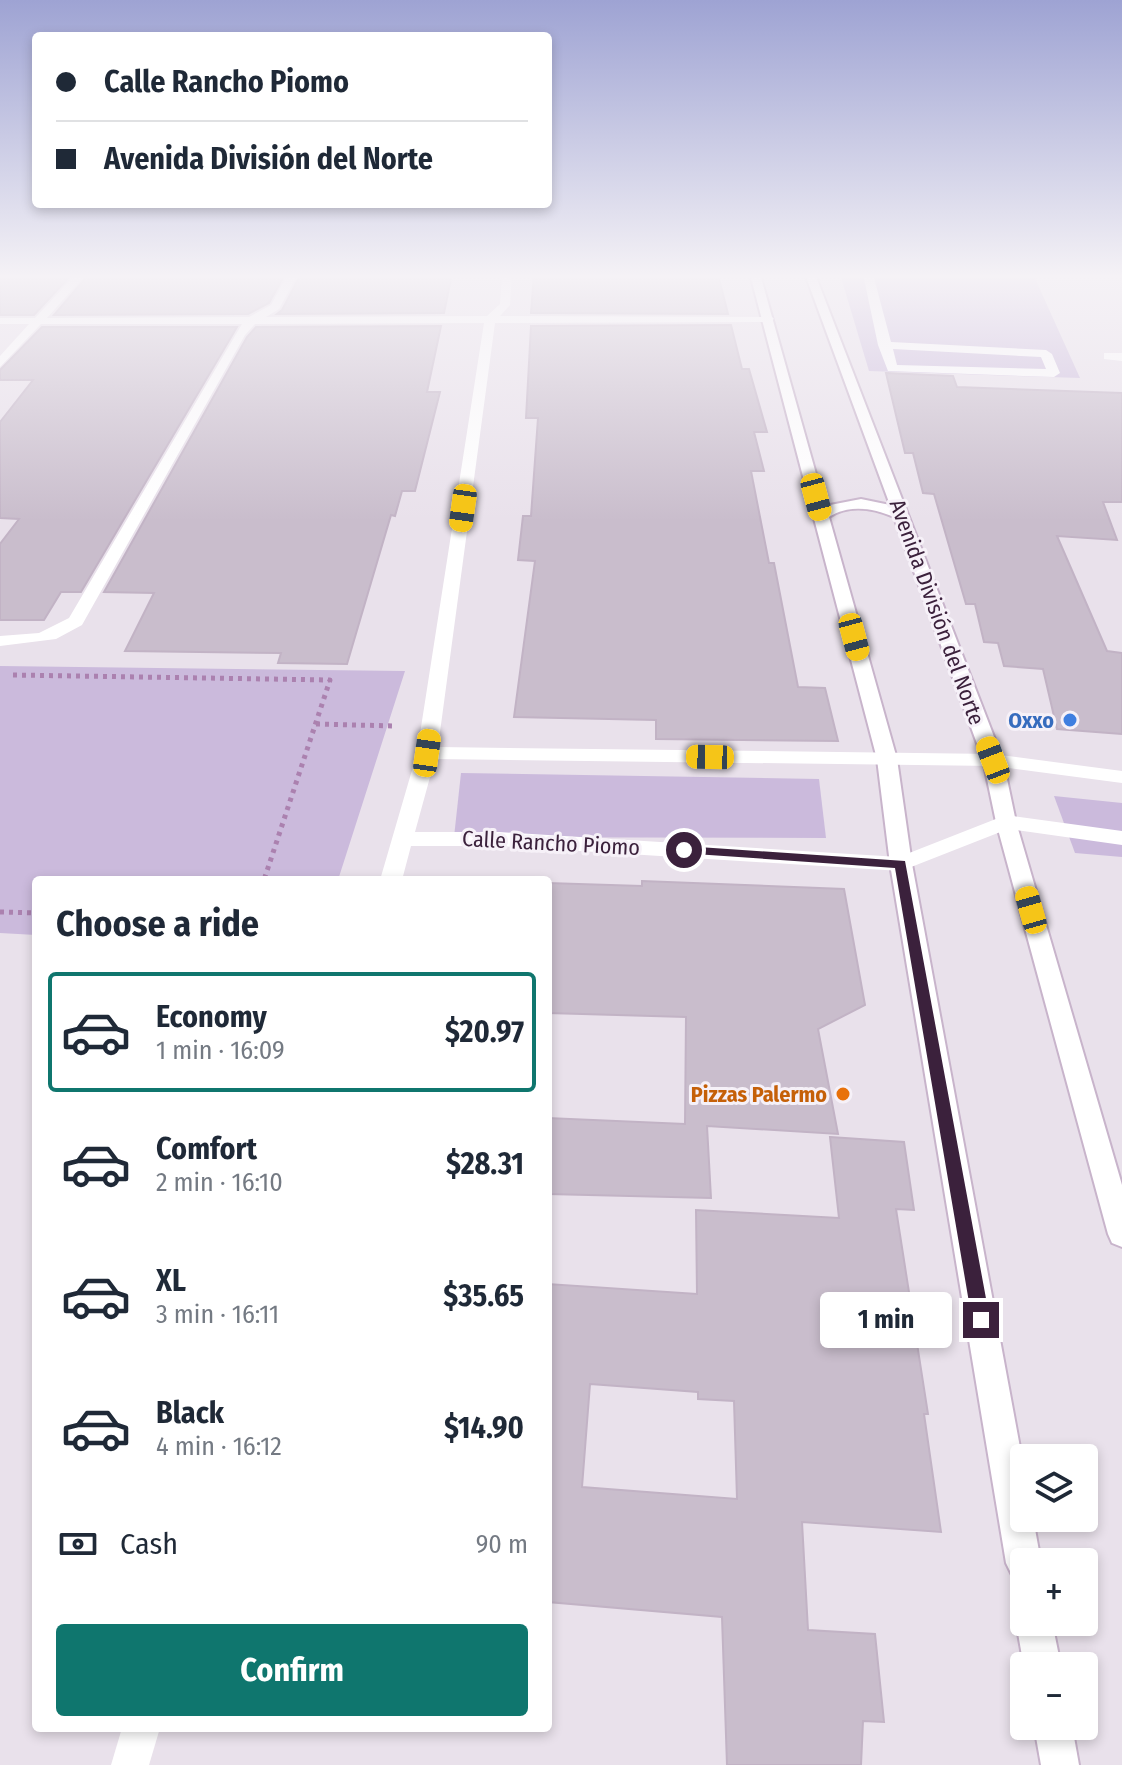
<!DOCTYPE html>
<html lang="en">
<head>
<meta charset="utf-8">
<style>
  :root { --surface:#fff; --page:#f6f6f7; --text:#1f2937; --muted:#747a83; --line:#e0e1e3; --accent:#0f766e }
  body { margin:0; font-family:"Fira Sans Condensed",sans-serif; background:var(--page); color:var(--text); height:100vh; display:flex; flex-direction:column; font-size:30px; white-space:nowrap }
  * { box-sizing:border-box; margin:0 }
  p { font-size:26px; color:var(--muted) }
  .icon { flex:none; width:44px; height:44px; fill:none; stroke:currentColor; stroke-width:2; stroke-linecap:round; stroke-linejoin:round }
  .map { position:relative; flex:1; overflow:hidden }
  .details { position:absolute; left:32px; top:876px; width:520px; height:856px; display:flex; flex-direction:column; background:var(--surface); border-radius:8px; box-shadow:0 4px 12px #0003 }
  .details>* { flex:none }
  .top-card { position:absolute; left:32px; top:32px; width:520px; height:176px; border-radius:8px; box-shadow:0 4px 12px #0003; display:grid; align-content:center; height:176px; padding:0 24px; background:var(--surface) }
  .fabs { position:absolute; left:1010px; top:1444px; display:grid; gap:16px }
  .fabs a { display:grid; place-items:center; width:88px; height:88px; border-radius:8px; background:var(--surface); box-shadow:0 4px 12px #0003; font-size:40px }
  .end { position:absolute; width:36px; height:36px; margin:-18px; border:10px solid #3b213c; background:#fff; box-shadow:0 0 0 4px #fff }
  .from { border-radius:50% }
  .bubble { position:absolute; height:56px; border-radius:8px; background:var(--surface); box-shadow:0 4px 12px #0003; font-size:26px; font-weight:700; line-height:56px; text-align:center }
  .car { position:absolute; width:24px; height:48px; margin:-24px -12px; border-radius:10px; box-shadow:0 0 6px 2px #0007; background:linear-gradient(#f5c518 24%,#345 0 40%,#f5c518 0 76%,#345 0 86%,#f5c518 0) }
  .top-card b { display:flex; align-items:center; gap:28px; height:76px; font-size:30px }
  .top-card b+b { border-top:2px solid var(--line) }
  .top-card i { width:20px; height:20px; background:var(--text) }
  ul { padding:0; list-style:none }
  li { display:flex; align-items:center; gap:24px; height:120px; margin:0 16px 12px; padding:0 8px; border:4px solid transparent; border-radius:8px }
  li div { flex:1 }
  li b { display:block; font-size:30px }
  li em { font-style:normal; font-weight:700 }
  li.selected { border-color:var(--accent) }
  li>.icon { width:72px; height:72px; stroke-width:1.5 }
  h2 { padding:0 24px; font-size:36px; line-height:96px }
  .pay { display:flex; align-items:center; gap:20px; height:88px; padding:0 24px; font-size:30px }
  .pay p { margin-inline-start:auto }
  .button { display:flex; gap:16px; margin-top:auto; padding:16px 24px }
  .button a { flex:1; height:92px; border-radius:8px; background:var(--accent); color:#fff; font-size:32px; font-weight:700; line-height:92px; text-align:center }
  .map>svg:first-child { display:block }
  .green { fill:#cbbadc }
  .building { fill:#c9bdcc; stroke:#c2b3c5; stroke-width:2; fill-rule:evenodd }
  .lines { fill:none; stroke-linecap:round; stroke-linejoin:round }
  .secondary-casing { stroke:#c8b4cb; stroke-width:4 }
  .path { stroke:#ab81af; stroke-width:5; stroke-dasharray:4 5; stroke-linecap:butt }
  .service { fill:#fff; fill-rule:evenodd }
  .minor { fill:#fff; fill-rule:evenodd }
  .secondary { fill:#fff; fill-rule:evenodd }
  .route { fill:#3b213c }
  .shop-dot { fill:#3f7fe0; stroke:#f6f1f8; stroke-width:3 }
  .food-dot { fill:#e8710a; stroke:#f6f1f8; stroke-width:3 }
  .labels { text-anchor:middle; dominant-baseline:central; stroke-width:6; stroke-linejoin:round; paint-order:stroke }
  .street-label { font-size:22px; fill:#3b213c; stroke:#f6f1f8 }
  .shop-label { font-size:22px; font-weight:bold; fill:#366cbe; stroke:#f6f1f8; text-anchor:end }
  .food-label { font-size:22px; font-weight:bold; fill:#c56008; stroke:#f6f1f8; text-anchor:end }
</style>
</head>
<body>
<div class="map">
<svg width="1122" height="1765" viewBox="0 0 1122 1765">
  <rect width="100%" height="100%" fill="#e9e1eb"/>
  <g class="green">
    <path d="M840,274H1033L1080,378L869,371Z"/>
    <path d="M0,666L405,671L338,880H36V935L0,933Z"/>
    <path d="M461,773L819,779L826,838L454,837Z"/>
    <path d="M1054,796L1122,803V857L1075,853Z"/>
  </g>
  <g class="building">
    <path d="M0,274H72L34,315H0Z"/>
    <path d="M89,274H285L269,303L248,314L54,315Z"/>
    <path d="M301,274H452L444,313L277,314L282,310Z"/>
    <path d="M534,274H718L728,314L531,313Z"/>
    <path d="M731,325L742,369H749L767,432H754L764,471H751L769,563H774L798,687L825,688L838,741L656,739V720L514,717L535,561L518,560L523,516H531L538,418H526L531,326Z"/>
    <path d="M441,326L427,392H440L415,491H402L395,516L391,515L347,664L278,663L281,653L125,651L154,593L104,592L247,337L256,327Z"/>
    <path d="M42,327H237L81,592H61L44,620H0V544L19,519L0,518V422L33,380H0V370Z"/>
    <path d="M886,373L953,376L957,387L1122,393V502H1103L1117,540L1057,536L1107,651L1122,653V734L1057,729L1043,669L1004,666L998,643L984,642L975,604H966L934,494L923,493L913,453H905Z"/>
    <path d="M642,881L844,889L865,1005L818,1029L838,1134L707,1126L711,1198L548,1194V1118L685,1124L686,1017L548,1013V883L642,886Z"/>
    <path d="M830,1137L904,1142L914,1210L896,1209L928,1414H924L941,1532L802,1522L808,1630L875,1634L884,1722L863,1721L861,1765H727L722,1617L548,1602V1284L697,1294L696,1210L839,1218ZM590,1384L698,1392V1399L734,1401L737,1499L582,1487Z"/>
  </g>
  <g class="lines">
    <g class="secondary-casing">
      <g id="secondary">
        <path d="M750,274H760L825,506L861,499L890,505L805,274H815L1003,760L1016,822L1122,1185V1247L1112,1243L1108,1234L996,822L983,760L894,517C873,508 849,504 829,517L897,759L912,864L1024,1469V1518H1033L1041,1562H1024V1581L1012,1575L1006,1563L890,864L877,759Z"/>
        <path d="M1024,1608V1622H1052L1061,1666L1024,1667L1016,1622Z"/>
        <path d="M1034,1726H1072L1079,1765H1041Z"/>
      </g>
    </g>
    <g class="path">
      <path d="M13,675L330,680L264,880"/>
      <path d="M316,724L395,726"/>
      <path d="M0,912L36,913"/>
    </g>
    <path class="service" d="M863,274H873L891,342L1046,350L1052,354L1060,373L1054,377L888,371L878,345ZM893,349L1041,357L1046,369L897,365Z"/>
    <g class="minor">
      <path d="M76,274H86L47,318L249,317L271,305L288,274H298L279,309L266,317L487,316L500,304L502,274H512L510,305L500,316L772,317L774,319L768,322L495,323L438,747L993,754L1122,771V783L993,766L435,759L415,832H499L899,857L1006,815L1122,831V845L1008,829L901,871L499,846H411L402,880H380L417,753L484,323L255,324L245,335L82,625L56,639L0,646V636L39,633L69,618L242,324H41L0,367V356L29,324H0V318H35Z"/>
      <path d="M1104,353H1122V361L1104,359Z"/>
      <path d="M122,1728H160L149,1765H111Z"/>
    </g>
    <use href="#secondary" class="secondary"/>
  </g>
  <linearGradient id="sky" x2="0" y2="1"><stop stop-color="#9ea3d3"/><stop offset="0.53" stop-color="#f5f2f6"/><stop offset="1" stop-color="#f5f2f6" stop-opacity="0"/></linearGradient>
  <rect width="1122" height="521" fill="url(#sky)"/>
  <path class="route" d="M684,846L905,861L990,1320L988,1325L981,1328L975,1325L972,1320L895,868L680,853V847Z"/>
  <circle class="shop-dot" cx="1070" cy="720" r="8"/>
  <circle class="food-dot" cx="843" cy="1094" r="8"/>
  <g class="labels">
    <g class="street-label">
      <text transform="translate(937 612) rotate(70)">Avenida División del Norte</text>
      <text transform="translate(551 843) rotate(3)">Calle Rancho Piomo</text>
    </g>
    <g class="shop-label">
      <text x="1054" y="720">Oxxo</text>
    </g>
    <g class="food-label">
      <text x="827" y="1094">Pizzas Palermo</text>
    </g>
  </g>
</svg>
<div class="fabs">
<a><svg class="icon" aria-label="layers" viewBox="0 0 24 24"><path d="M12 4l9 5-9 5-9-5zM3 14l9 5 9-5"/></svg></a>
<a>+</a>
<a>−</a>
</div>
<i class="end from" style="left:684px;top:850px"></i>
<i class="end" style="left:981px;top:1320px"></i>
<div class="bubble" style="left:820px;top:1292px;width:132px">1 min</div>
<i class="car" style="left:816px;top:497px;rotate:165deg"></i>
<i class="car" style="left:463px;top:508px;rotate:188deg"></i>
<i class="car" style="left:854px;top:637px;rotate:165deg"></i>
<i class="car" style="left:427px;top:753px;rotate:8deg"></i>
<i class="car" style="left:710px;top:757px;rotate:271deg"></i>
<i class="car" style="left:993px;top:760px;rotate:339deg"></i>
<i class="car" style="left:1031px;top:910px;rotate:344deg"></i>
<div class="top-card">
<b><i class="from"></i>Calle Rancho Piomo</b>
<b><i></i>Avenida División del Norte</b>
</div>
<section class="details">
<h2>Choose a ride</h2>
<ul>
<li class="selected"><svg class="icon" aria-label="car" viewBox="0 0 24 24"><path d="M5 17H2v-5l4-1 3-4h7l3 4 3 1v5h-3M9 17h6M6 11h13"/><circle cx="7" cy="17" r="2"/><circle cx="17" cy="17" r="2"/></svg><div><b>Economy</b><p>1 min · 16:09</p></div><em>$20.97</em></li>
<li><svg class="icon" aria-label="car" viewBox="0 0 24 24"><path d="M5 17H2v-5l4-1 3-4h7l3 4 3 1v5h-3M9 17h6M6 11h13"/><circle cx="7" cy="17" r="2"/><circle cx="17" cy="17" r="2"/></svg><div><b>Comfort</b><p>2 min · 16:10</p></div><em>$28.31</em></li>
<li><svg class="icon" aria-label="car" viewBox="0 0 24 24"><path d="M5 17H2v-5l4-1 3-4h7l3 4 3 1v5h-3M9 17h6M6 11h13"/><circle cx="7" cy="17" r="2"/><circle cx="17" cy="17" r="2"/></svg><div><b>XL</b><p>3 min · 16:11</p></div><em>$35.65</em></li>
<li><svg class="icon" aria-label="car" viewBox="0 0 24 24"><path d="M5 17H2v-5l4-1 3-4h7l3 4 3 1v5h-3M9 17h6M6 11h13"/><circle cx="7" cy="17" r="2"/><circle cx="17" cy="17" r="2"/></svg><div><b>Black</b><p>4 min · 16:12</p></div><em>$14.90</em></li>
</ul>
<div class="pay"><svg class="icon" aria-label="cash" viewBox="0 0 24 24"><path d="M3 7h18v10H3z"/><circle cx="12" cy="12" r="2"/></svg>Cash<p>90 m</p></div>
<div class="button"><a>Confirm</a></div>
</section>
</div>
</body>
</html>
